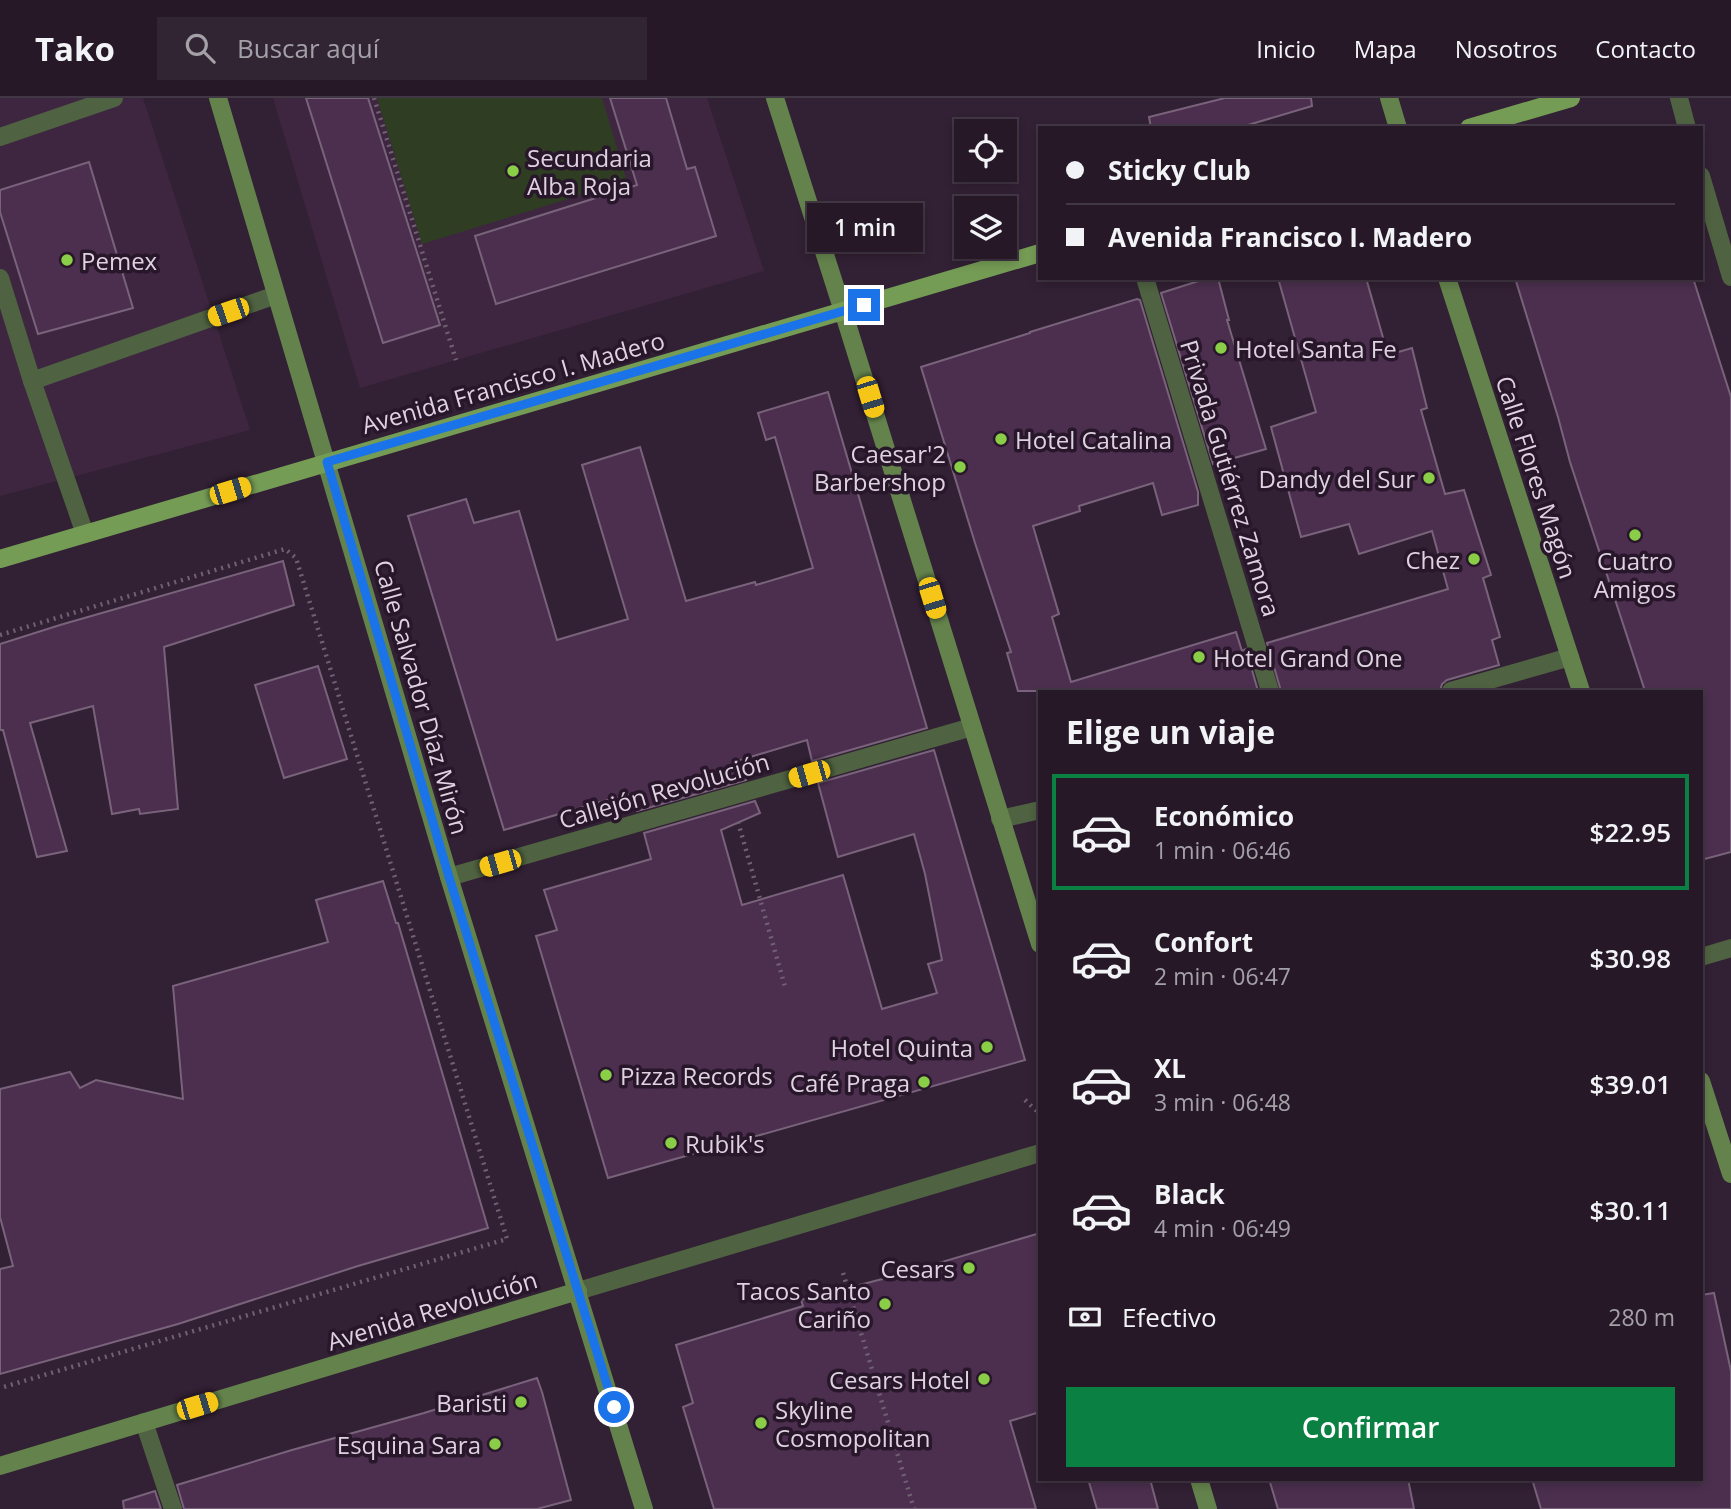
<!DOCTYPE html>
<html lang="es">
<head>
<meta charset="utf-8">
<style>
  :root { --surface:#261827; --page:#322533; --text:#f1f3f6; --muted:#a4a0a7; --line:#423744; --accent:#0b8043 }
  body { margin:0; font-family:"Open Sans",sans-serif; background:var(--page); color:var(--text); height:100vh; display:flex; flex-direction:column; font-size:26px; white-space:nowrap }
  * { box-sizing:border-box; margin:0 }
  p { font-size:23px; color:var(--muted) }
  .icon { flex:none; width:38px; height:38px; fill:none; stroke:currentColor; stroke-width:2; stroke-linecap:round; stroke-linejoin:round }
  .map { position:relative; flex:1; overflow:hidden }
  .panel { position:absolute; left:1038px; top:592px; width:665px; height:791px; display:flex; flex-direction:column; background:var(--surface); border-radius:0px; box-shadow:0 4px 10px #0003,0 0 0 2px var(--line) }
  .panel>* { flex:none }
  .hud { position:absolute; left:1038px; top:28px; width:665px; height:154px; border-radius:0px; box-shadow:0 4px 10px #0003,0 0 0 2px var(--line); display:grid; align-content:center; height:154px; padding:0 28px; background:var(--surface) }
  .controls { position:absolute; left:954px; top:21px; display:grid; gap:14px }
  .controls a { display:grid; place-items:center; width:63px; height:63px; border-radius:0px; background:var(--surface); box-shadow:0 4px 10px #0003,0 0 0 2px var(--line); font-size:35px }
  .end { position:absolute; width:32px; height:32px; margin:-16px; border:9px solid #1a73e8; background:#fff; box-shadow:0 0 0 4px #fff }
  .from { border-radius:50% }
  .bubble { position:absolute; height:49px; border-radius:0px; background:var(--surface); box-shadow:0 4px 10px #0003,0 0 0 2px var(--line); font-size:23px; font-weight:600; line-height:49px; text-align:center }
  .car { position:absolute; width:21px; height:42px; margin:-21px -10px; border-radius:9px; box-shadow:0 0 5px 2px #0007; background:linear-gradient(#f5c518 24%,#345 0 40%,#f5c518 0 76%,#345 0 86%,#f5c518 0) }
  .hud b { display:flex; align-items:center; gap:24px; height:66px; font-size:26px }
  .hud b+b { border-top:2px solid var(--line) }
  .hud i { width:18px; height:18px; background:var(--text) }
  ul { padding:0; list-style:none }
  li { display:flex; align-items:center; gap:21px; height:116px; margin:0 14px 10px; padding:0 14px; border:4px solid transparent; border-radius:0px }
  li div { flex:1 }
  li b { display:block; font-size:26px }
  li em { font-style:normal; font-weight:600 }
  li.current { border-color:var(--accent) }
  li>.icon { width:63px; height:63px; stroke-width:1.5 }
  h2 { padding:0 28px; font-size:32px; line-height:84px }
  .pay { display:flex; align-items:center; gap:18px; height:77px; padding:0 28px; font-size:26px }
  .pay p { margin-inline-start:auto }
  .button { display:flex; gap:14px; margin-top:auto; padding:14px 28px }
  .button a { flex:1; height:80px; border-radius:0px; background:var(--accent); color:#fff; font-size:28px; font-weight:600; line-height:80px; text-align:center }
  header { display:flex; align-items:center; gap:42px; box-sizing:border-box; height:98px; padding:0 35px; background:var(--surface); border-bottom:2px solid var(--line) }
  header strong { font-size:33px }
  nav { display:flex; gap:38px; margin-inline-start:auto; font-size:24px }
  .search { width:490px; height:63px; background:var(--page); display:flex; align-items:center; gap:18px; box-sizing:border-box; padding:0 24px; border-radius:0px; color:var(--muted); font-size:26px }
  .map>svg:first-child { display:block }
  .built { fill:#3e2640 }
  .green { fill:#2f3e22 }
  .building { fill:#4c2f4f; stroke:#79637b; stroke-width:2 }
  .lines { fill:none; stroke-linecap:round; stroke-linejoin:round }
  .path { stroke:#706072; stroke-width:4.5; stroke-dasharray:2 5; stroke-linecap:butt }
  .lane { stroke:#4f6241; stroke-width:18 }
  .street { stroke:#4f6241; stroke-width:18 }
  .secondary { stroke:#64834c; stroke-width:18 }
  .primary { stroke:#759c55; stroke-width:18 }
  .route { stroke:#1a73e8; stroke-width:9 }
  .poi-dot { fill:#8ace47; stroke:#28162a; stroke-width:2.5 }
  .labels { text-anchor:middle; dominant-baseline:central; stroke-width:7; stroke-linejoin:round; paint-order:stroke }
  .poi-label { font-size:24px; fill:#dfd2e0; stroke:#28162a; text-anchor:end }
  .street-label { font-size:24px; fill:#dfd2e0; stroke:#28162a }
</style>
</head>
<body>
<header>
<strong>Tako</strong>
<div class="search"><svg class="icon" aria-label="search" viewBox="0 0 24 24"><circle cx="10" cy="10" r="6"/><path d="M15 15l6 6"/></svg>Buscar aquí</div>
<nav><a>Inicio</a><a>Mapa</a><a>Nosotros</a><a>Contacto</a></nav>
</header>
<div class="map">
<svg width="1731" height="1411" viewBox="0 0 1731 1411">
  <rect width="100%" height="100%" fill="#322034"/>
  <g class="built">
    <path d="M0,0H143L250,332L0,398Z"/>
    <path d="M273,0H707L764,173L360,290Z"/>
  </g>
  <path class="green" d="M377,0H602L627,83L422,146Z"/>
  <g class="building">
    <path d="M306,0H368L440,227L383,245Z"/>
    <path d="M610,0H666L687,71L695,69L716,138L496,206L475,138L637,87Z"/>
    <path d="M1225,0H1311L1312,8L1238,30H1151L1149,19Z"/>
    <path d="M89,64L133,210L38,236L0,114V92Z"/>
    <path d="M1208,180H1218L1229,222H1227L1266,351L1213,366L1161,195Z"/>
    <path d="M1278,180H1366L1388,257L1412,250L1427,310L1421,312L1445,396L1464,392L1491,477L1483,480L1500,539L1492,542L1499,567L1447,582L1442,586L1440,593H1281L1267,545L1448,491L1432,433L1359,456L1349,426L1301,439L1271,329L1316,314Z"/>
    <path d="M1515,180H1693L1731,299V754L1701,762V593H1645L1570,364L1558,319Z"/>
    <path d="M1137,201L1140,202L1198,394V407L1162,417L1153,385L1079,408L1080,413L1033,428L1059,516L1052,519L1071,584L1236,534L1242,553L1246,551L1258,593H1018L1007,555L1011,554L975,445L921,269L1030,235V234Z"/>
    <path d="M828,294L927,630L812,663L807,642L737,663L746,682L637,713L632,696L604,703L504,732L408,418L466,401L474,425L519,413L557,542L628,521L582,367L640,349L686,503L755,484L756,487L813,470L775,339L766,342L758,315Z"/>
    <path d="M283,463L294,507L164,549L178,711L140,716L139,711L112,716L93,608L30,625L67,753L37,759L3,632H0V546L60,527Z"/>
    <path d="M318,568L347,661L284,680L255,587Z"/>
    <path d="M934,652L1025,962L608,1080L536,838L557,832L544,792L651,761L644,735L755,703L760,715L721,732L742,807L843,777L882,911L937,895L928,866L942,862L925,776L914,736L838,759L818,685Z"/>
    <path d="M383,783L396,825H398L488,1130L358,1168L178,1226L0,1276V1171L13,1168L0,1119V991L70,974L80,990L96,982L183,1001L173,888L328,844L316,802Z"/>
    <path d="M1040,1135V1314L1010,1323L1036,1411H714L683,1309L693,1305L676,1247L803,1208L801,1202L898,1177Z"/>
    <path d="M1714,1195L1731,1273V1411H1541L1532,1381H1701V1197Z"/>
    <path d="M537,1280L542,1294L571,1402L537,1411H184L177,1387L292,1352L424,1315Z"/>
    <path d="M1088,1381H1150L1158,1411H1097Z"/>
    <path d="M1269,1381H1408L1414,1411H1278Z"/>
    <path d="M155,1393L161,1411H124L123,1403Z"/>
  </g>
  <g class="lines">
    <g class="path">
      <path d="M374,0L456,262"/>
      <path d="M0,537L285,451L296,460L507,1141L0,1290"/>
      <path d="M738,724L786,892"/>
      <path d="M1025,1002L1040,1016"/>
      <path d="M843,1175L914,1411"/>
    </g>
    <g class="lane">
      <path d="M1679,0L1687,30"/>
      <path d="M0,39L114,0"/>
      <path d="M1701,78L1731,179"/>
      <path d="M0,180L32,283L276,197"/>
      <path d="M1145,180L1270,593"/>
      <path d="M32,283L85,436"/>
      <path d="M1451,593L1570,559"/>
      <path d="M1000,721L1040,712"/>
      <path d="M449,779L972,629"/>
      <path d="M144,1324L173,1411"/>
    </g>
    <g class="street">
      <path d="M1701,859L1731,850"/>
      <path d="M578,1193L1040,1055"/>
    </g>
    <g class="secondary">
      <path d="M218,0L449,779L644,1411"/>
      <path d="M775,0L843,213L1040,846"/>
      <path d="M1389,0L1398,30"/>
      <path d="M1447,180L1581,593"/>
      <path d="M1701,983L1731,1076"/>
      <path d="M0,1368L578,1193"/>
      <path d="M1199,1381L1208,1411"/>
    </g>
    <g class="primary">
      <path d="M1469,30L1571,0"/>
      <path d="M0,461L1040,155"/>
    </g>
  </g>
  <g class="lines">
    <path class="route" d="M614,1309L449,779L327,364L864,207"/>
  </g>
  <g class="poi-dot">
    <circle cx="513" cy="73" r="7"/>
    <circle cx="67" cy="162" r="7"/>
    <circle cx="1221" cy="250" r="7"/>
    <circle cx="1001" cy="341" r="7"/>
    <circle cx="960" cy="369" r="7"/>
    <circle cx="1429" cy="380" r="7"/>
    <circle cx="1635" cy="437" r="7"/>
    <circle cx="1474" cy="461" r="7"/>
    <circle cx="1199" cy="559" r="7"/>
    <circle cx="987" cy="949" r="7"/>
    <circle cx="606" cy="977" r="7"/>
    <circle cx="924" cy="984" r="7"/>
    <circle cx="671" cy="1045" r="7"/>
    <circle cx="969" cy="1170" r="7"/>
    <circle cx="885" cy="1206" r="7"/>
    <circle cx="984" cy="1281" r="7"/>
    <circle cx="521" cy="1304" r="7"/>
    <circle cx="761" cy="1325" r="7"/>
    <circle cx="495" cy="1346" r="7"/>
  </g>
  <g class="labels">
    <g class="poi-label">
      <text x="527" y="59" text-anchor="start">Secundaria<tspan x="527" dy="28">Alba Roja</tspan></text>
      <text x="81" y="162" text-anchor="start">Pemex</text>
      <text x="1235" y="250" text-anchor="start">Hotel Santa Fe</text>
      <text x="1015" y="341" text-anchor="start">Hotel Catalina</text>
      <text x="946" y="355">Caesar'2<tspan x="946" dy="28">Barbershop</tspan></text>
      <text x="1415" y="380">Dandy del Sur</text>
      <text x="1460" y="461">Chez</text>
      <text x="1635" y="462" text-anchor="middle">Cuatro<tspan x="1635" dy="28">Amigos</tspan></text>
      <text x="1213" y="559" text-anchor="start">Hotel Grand One</text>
      <text x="973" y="949">Hotel Quinta</text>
      <text x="620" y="977" text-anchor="start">Pizza Records</text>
      <text x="910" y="984">Café Praga</text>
      <text x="685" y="1045" text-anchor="start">Rubik's</text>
      <text x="955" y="1170">Cesars</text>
      <text x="871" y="1192">Tacos Santo<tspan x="871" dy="28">Cariño</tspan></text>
      <text x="970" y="1281">Cesars Hotel</text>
      <text x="507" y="1304">Baristi</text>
      <text x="775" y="1311" text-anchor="start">Skyline<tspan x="775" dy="28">Cosmopolitan</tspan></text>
      <text x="481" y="1346">Esquina Sara</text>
    </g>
    <g class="street-label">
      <text transform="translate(513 284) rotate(-16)">Avenida Francisco I. Madero</text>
      <text transform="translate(1537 379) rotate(72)">Calle Flores Magón</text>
      <text transform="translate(1231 380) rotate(73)">Privada Gutiérrez Zamora</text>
      <text transform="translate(422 599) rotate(74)">Calle Salvador Díaz Mirón</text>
      <text transform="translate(664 692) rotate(-16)">Callejón Revolución</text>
      <text transform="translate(432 1212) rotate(-17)">Avenida Revolución</text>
    </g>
  </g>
</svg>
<div class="controls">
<a><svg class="icon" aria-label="locate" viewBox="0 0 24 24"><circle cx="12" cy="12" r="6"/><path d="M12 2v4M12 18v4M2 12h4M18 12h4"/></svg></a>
<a><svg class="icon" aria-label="layers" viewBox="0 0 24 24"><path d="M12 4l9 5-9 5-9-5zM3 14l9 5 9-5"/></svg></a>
</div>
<i class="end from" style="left:614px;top:1309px"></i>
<i class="end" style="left:864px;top:207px"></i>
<div class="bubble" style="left:807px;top:105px;width:116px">1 min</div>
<i class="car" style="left:228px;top:214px;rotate:251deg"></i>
<i class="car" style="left:870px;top:299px;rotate:163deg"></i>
<i class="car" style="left:230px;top:393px;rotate:73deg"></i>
<i class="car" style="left:932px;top:500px;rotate:163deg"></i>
<i class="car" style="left:809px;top:676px;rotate:254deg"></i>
<i class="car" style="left:500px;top:765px;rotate:254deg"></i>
<i class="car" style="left:197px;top:1308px;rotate:73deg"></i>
<div class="hud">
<b><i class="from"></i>Sticky Club</b>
<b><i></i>Avenida Francisco I. Madero</b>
</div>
<section class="panel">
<h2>Elige un viaje</h2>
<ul>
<li class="current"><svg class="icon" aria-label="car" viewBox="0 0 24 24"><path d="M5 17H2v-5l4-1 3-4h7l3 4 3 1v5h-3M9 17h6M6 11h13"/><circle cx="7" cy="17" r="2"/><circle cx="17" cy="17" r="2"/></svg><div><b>Económico</b><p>1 min · 06:46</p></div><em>$22.95</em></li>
<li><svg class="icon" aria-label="car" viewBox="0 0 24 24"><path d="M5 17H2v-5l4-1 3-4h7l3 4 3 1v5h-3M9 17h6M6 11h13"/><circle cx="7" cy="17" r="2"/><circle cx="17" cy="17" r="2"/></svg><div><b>Confort</b><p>2 min · 06:47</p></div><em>$30.98</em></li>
<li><svg class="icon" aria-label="car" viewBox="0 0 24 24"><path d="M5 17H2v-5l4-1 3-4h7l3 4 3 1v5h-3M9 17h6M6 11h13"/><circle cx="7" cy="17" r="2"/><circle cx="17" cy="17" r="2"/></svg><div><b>XL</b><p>3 min · 06:48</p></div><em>$39.01</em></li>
<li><svg class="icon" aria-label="car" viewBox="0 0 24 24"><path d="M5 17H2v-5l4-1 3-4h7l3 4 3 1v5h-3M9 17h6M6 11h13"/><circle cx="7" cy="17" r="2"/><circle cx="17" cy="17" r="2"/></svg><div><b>Black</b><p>4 min · 06:49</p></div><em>$30.11</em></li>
</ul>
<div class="pay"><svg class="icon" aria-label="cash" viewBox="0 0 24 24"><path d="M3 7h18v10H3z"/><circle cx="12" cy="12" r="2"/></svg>Efectivo<p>280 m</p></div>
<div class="button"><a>Confirmar</a></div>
</section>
</div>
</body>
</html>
